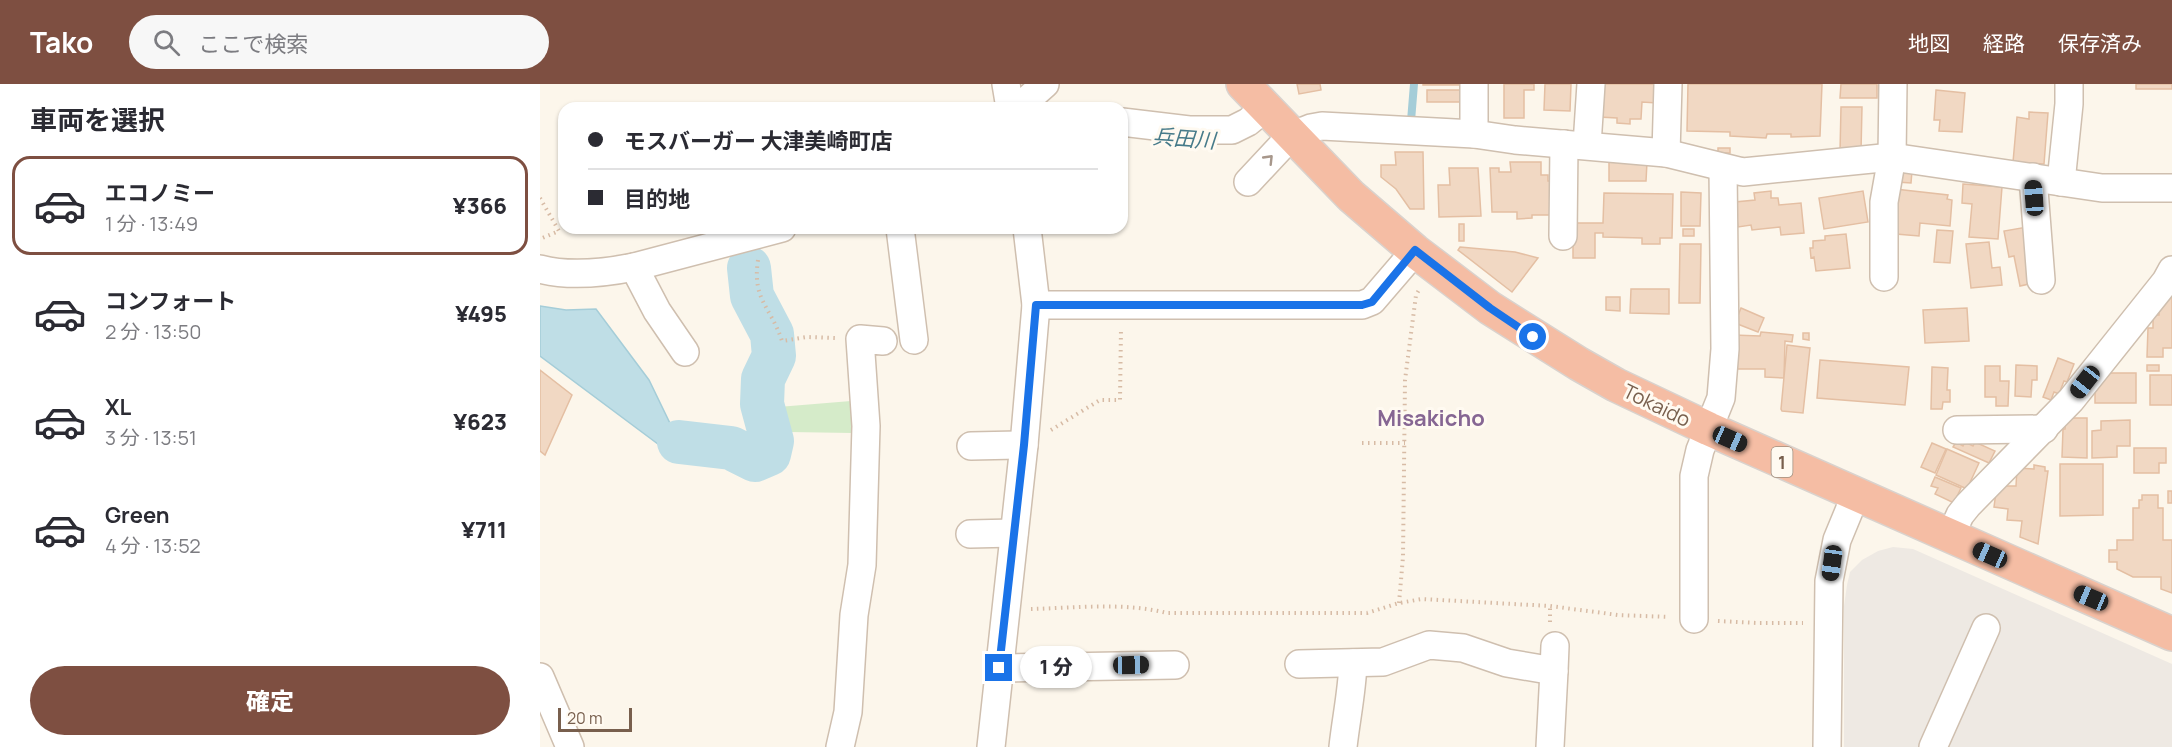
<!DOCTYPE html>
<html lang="ja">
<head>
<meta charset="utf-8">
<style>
  :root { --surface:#fff; --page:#f7f7f7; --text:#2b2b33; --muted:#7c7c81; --line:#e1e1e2; --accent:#7e4f41 }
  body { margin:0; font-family:Manrope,"Noto Sans JP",sans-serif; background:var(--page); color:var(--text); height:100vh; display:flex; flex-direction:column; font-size:22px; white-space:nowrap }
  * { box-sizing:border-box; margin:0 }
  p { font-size:20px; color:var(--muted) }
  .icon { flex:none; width:33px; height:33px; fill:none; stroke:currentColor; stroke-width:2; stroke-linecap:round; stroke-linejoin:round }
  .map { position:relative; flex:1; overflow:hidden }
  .sheet { display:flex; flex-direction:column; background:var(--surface); width:540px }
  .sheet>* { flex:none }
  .guide { position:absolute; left:18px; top:18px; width:570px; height:132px; border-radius:18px; box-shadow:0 2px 4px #0004; display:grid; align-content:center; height:132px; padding:0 30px; background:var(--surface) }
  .scale { position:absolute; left:18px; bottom:15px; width:74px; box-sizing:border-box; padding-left:6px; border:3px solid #785f4d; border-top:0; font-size:16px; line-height:21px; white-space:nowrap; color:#785f4d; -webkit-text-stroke:4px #fffaf1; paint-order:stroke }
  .end { position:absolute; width:27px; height:27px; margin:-14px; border:8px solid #1a73e8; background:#fff; box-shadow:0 0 0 3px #fff }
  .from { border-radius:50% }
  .bubble { position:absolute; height:42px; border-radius:21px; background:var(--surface); box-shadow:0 2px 4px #0004; font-size:20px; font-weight:800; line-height:42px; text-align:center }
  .car { position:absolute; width:18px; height:36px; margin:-18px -9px; border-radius:8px; box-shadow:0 0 4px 2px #0007; background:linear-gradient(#222 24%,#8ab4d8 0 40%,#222 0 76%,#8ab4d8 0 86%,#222 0) }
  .guide b { display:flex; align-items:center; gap:21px; height:57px; font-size:22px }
  .guide b+b { border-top:2px solid var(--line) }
  .guide i { width:15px; height:15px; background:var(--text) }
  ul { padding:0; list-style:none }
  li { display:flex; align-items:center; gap:18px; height:99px; margin:0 12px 9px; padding:0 18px; border:3px solid transparent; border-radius:18px }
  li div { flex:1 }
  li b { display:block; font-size:22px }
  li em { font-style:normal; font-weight:800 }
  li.on { border-color:var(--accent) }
  li>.icon { width:54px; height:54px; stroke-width:1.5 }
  h2 { padding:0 30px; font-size:27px; line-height:72px }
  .button { display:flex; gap:12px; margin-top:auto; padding:12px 30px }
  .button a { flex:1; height:69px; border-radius:36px; background:var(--accent); color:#fff; font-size:24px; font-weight:800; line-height:69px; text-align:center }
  header { display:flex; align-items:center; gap:36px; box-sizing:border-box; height:84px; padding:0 30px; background:var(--accent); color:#fff }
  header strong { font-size:28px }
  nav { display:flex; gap:33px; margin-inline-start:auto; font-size:21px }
  .search { width:420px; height:54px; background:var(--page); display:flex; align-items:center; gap:15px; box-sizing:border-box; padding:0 21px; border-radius:33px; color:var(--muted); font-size:22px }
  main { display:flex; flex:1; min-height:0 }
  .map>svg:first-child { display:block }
  .industrial { fill:#eee9e3 }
  .green { fill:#d5ebc9 }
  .water { fill:#bfdee6; stroke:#a5cdd8; stroke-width:1.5 }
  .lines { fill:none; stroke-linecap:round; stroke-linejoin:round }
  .stream { stroke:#a5cdd8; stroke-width:8 }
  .river { stroke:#bfdee6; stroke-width:44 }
  .building { fill:#f1d8c3; stroke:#e4bfa3; stroke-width:1.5 }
  .minor-casing { stroke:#cfbfaf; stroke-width:30 }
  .highway-casing { stroke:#d9d2cd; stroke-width:36 }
  .path { stroke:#d7bba5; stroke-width:4; stroke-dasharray:1.5 4.5; stroke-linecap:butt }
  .minor { stroke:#fff; stroke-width:27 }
  .highway { stroke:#f5bda4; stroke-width:33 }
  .oneway { stroke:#a7978b }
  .route { stroke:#1a73e8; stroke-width:8 }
  .labels { text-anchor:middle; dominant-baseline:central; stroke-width:6; stroke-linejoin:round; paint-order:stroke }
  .shield { fill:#fffaf1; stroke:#a08e7e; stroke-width:1.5 }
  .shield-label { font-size:18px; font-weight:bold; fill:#785f4d }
  .street-label { font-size:20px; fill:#785f4d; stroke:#fffaf1 }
  .water-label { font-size:21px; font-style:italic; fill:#477b8a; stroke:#fffaf1 }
  .quarter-label { font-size:22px; font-weight:bold; fill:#866693; stroke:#fffaf1 }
</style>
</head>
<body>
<header>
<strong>Tako</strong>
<div class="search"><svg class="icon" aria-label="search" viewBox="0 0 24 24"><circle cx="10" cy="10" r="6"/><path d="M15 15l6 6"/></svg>ここで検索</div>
<nav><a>地図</a><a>経路</a><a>保存済み</a></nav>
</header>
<main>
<section class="sheet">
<h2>車両を選択</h2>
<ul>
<li class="on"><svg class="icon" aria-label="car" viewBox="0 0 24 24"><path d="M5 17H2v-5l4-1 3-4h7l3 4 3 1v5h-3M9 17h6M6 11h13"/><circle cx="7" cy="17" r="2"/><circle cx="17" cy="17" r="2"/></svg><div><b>エコノミー</b><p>1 分 · 13:49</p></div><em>¥366</em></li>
<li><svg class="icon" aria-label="car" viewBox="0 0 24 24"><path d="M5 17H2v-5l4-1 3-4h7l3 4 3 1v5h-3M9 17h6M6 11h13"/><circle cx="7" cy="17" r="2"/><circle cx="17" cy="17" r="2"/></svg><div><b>コンフォート</b><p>2 分 · 13:50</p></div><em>¥495</em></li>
<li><svg class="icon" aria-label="car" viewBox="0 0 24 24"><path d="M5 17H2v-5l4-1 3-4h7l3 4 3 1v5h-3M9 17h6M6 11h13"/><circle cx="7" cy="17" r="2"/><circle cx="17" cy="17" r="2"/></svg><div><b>XL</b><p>3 分 · 13:51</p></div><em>¥623</em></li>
<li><svg class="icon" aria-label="car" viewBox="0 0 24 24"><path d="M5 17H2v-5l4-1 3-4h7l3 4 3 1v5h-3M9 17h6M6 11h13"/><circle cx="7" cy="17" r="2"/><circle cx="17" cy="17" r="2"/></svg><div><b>Green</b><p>4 分 · 13:52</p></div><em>¥711</em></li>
</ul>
<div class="button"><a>確定</a></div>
</section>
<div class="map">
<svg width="1632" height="663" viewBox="0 0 1632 663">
  <rect width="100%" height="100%" fill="#fcf6eb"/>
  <path class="industrial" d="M1353,463L1373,465L1632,580V663H1304V522L1307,501L1310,488L1322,476L1338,467Z"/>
  <path class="green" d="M311,317L312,349L249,348L238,323Z"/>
  <path class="water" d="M0,222L26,226L56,225L109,296L139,358L130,369L0,272Z"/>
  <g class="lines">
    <path class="stream" d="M871,37L874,0"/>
    <path class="river" d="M139,358L191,364L215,376L229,370L232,357L222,320L223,295L234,272L232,250L212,212L209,184"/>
  </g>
  <g class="building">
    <path d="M757,0H780L781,6L759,10Z"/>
    <rect x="883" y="0" width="36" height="1"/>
    <path d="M964,0H994V6H984V34H964Z"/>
    <path d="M1005,0H1031L1030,27L1004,26Z"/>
    <path d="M1061,0H1118L1117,19L1102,18L1101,35H1090V40L1077,39V34L1059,33Z"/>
    <path d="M1148,0H1282L1280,52L1251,53V50H1227L1226,54L1190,52V48L1147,47Z"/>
    <path d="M1301,0H1337V14H1300Z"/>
    <rect x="1596" y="0" width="36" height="5"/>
    <path d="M887,6H921L924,18H887Z"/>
    <path d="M1396,6L1425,9L1422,48L1399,47L1400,36H1394Z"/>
    <path d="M1301,23H1322L1321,68H1300Z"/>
    <path d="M1489,28L1508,29L1504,80L1473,78L1477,33L1489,35Z"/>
    <rect x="1178" y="64" width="12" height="5"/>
    <path d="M855,68H883L884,125H870L856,105L841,93V81H856Z"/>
    <path d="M970,78H1001V91H1008V97H1014V131H992V134L977,135V128H952L950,84H959V88H971Z"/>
    <path d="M1069,78H1107L1106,97H1069Z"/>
    <path d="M909,84H938L941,132L899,133L898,101H910Z"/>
    <path d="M1358,86L1372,87L1371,99L1357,98Z"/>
    <path d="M1423,100L1462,103L1458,155L1429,153L1432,120L1422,119Z"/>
    <path d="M1355,105L1408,111L1407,115L1412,116L1410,142L1380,139L1379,152L1356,150L1358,122H1353Z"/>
    <path d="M1231,107V114H1238L1239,121L1261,119L1264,149L1241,151L1240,143L1212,146L1211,141L1198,143L1195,118L1215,116L1214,109Z"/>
    <path d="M1323,107L1328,138L1284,145L1279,114Z"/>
    <path d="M1141,108L1161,109L1160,142H1141Z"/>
    <path d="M1064,109L1133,110L1132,154H1120V160H1102V154L1063,153V149H1055V174H1033V139H1063Z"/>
    <rect x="919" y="140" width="5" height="17"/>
    <path d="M1487,143L1498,198L1480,202L1474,172L1469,173L1464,147Z"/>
    <rect x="1143" y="145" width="11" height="7"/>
    <path d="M1397,146L1413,147L1410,179L1394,178Z"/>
    <path d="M1306,150L1310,184L1276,187L1274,173L1271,174L1270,164H1273V157L1285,156V152Z"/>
    <path d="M1449,158L1452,184L1460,183L1462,201L1431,204L1426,160Z"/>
    <path d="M1140,160H1161L1160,219H1139Z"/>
    <path d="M920,163L975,168L998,174L972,208L918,166Z"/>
    <path d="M1091,205H1129V230L1090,229Z"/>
    <path d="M1632,209V264H1623V273H1607L1608,244H1613V231H1619V220Z"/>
    <path d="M1066,213H1080V227L1066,226Z"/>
    <path d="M1201,224L1224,234L1218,248L1195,239Z"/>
    <path d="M1427,224L1429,257L1385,259L1383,226Z"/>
    <path d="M1221,248L1253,251L1252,258L1245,257L1244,294L1225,293V285H1192L1194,251L1220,252Z"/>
    <path d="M1263,249H1269V256L1263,255Z"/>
    <path d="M1247,261L1270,264L1263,329L1242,327L1241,325Z"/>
    <path d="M1518,274L1534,280L1527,298L1524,297L1519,310L1514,308L1511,316L1503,313Z"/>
    <path d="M1280,276L1369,283L1365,321L1277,314Z"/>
    <path d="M1476,281L1497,282V296H1492L1491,313L1475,312Z"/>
    <rect x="1607" y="281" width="12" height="6"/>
    <path d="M1445,282H1460V297H1469L1468,322H1456V313H1445Z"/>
    <path d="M1392,283L1408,284L1407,306H1410V318H1403L1402,325H1391Z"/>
    <path d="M0,286L32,311L5,371L0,367Z"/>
    <path d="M1562,289H1596V319H1555V296Z"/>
    <rect x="1610" y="291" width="22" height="30"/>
    <path d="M1526,334H1547V374L1522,373L1523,345H1525Z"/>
    <path d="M1590,336V362H1577V373L1552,374V347L1561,346V337Z"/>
    <path d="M1416,358L1423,362L1425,358L1433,362L1435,358L1455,367L1449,379L1413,363Z"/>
    <path d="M1392,359L1406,365L1395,389L1381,383Z"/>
    <path d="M1594,364H1626V379H1619V389H1594Z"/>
    <path d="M1407,365L1439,379L1427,405L1396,391Z"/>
    <path d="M1520,380H1563V431L1520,432Z"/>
    <path d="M1494,381L1505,383V387H1508L1498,460L1480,453L1482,437L1467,436L1468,425L1454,423L1456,408L1460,402H1476L1477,384L1494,385Z"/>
    <path d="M1395,393L1421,404L1414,419L1395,410L1398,404L1391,402Z"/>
    <rect x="1628" y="407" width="4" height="12"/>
    <path d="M1602,411H1618V424H1623V456H1632V509L1621,505V493H1593L1577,485V478H1569V466H1577V456H1593V424H1599V416H1602Z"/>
  </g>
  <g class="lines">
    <g class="minor-casing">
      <g id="minor">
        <path d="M466,0L470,24"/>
        <path d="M478,24L505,0"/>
        <path d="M582,38L649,46H692L708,38L725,24"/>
        <path d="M934,50V0"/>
        <path d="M1047,61L1051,0"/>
        <path d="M1126,69L1128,0"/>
        <path d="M1493,93L1501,196"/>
        <path d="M708,98L751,52L771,44L782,42L934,50L975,56L1126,69L1203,88L1352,73L1562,104H1632"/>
        <path d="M1521,98L1529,20V0"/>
        <path d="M360,144L374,256"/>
        <path d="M1023,152L1024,60"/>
        <path d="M94,183L117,227L145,268"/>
        <path d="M0,185C30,193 64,189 94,183L242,144"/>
        <path d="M1344,193V118L1352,73L1353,0"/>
        <path d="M496,221H822L832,217L875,167"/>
        <path d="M1417,346L1504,345"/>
        <path d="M431,362L484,361"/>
        <path d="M430,450L474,449"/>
        <path d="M1410,453L1420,431L1428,421L1531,316L1626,197L1632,186"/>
        <path d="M1154,535V392L1160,366L1181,314L1185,265L1183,84"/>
        <path d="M759,580L843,578L889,561L923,564L967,579L1014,587L1010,663"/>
        <path d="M459,584L635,581"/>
        <path d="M1014,587L1015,562"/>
        <path d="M0,593L30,663"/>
        <path d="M300,663L308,628L314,531L322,481L326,342L320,255L343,257"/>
        <path d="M451,663L484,361L496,221L487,144"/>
        <path d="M803,663C806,635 812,608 813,579"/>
        <path d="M1287,663L1289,497L1297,456L1316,410"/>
        <path d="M1393,663L1446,544"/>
      </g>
    </g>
    <g class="highway-casing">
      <path id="highway" d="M703,0L811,112L875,167L950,224L1039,280L1076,301L1169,345L1632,550"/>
    </g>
    <g class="path">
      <path d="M0,114L19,147L0,155"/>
      <path d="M218,176C212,216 231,223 242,257L267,253L295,254"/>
      <path d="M511,346L560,316H580L581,244"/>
      <path d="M822,359H865"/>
      <path d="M859,519L863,473L865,296L876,211L879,206"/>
      <path d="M491,525C535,524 584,518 627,529H827L859,519L882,515L1010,522L1078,531L1129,533"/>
      <path d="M1178,537L1217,539H1263"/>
      <path d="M1010,538V522"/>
    </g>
    <use href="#minor" class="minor"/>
    <use href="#highway" class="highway"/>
  </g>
  <defs><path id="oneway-chevron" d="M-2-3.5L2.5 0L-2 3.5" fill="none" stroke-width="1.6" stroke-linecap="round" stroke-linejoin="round" transform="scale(1.5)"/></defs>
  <use class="oneway" href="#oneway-chevron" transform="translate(729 75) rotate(-46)"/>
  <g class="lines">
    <path class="route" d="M459,584L484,361L496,221H822L832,218L875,166L950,224L993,253"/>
  </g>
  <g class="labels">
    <rect class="shield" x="1231.5" y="363" width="21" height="30" rx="4.5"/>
    <g class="shield-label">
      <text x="1242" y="378">1</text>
    </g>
    <g class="street-label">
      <text transform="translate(1117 321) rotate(26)">Tokaido</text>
    </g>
    <g class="water-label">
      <text transform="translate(644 54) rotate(4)">兵田川</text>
    </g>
    <g class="quarter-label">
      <text x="891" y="334">Misakicho</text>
    </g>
  </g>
</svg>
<div class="scale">20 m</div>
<i class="end from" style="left:993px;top:253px"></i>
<i class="end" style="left:459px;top:584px"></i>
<div class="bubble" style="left:480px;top:562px;width:72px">1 分</div>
<i class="car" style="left:1494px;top:114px;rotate:356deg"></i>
<i class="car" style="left:1545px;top:298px;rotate:218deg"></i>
<i class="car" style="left:1190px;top:355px;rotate:114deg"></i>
<i class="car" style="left:1450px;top:471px;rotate:294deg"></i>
<i class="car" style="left:1292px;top:479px;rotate:188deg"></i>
<i class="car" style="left:1551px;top:514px;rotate:293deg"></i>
<i class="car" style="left:591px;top:581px;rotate:89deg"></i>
<div class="guide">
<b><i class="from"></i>モスバーガー 大津美崎町店</b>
<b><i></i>目的地</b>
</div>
</div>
</main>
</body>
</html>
